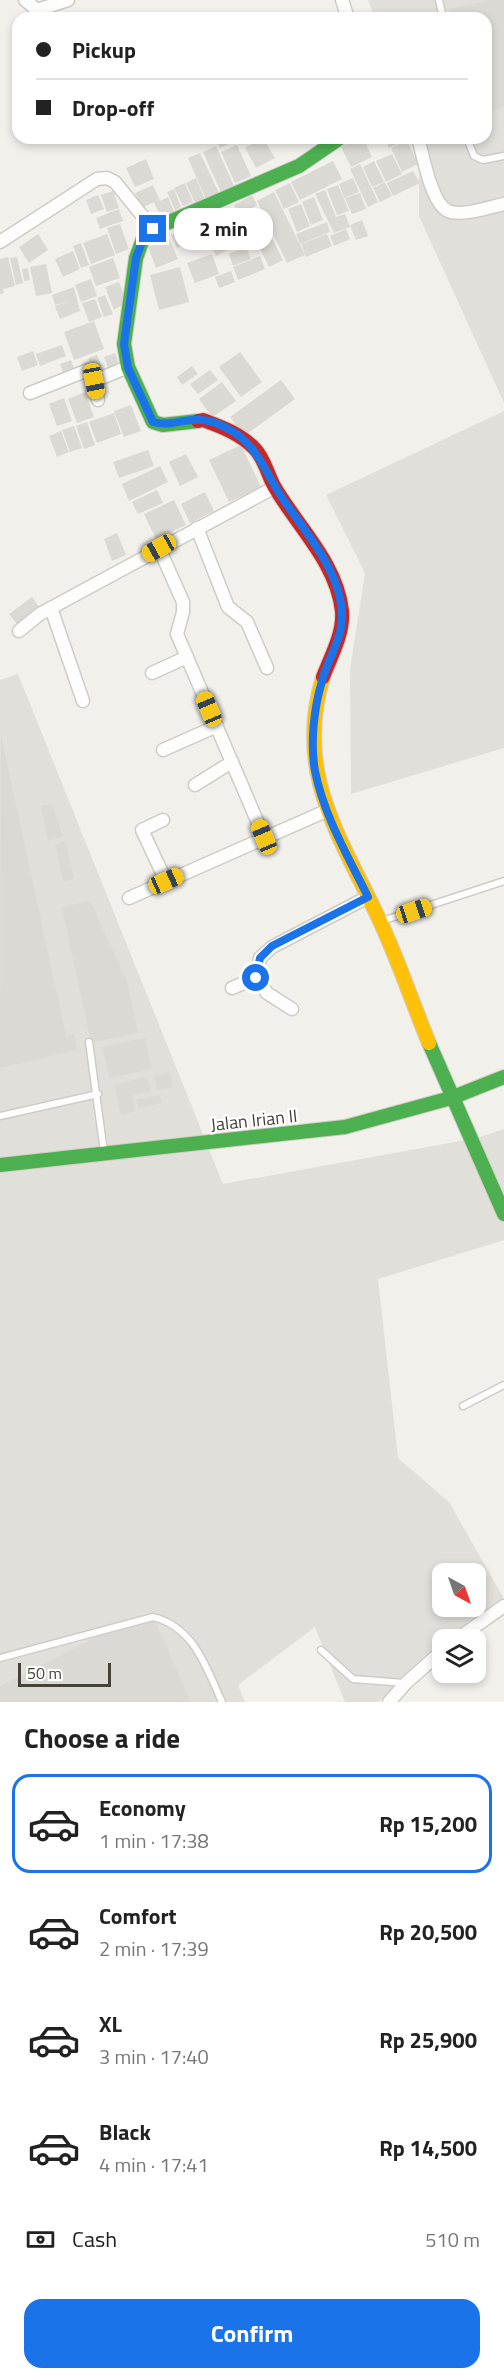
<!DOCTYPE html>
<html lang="en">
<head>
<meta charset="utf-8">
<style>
  :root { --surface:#fff; --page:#f2f2f2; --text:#222; --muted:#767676; --line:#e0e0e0; --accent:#1a73e8 }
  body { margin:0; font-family:"Titillium Web",sans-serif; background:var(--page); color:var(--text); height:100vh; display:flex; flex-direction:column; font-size:22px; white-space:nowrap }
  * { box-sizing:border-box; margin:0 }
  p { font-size:20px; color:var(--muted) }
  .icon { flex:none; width:33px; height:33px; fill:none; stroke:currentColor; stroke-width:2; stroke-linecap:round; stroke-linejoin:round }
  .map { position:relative; height:1702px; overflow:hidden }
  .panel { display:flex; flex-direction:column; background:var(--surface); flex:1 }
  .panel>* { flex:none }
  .guide { position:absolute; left:12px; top:12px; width:480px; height:132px; border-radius:18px; box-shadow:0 3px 9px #0003; display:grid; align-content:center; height:132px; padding:0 24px; background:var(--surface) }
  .needle { width:39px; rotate:140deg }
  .fabs { position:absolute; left:432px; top:1563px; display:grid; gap:12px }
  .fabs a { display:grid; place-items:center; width:54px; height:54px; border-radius:12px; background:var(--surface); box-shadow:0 3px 9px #0003; font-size:30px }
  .scale { position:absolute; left:18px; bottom:15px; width:93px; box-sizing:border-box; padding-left:6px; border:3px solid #474237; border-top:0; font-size:16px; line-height:21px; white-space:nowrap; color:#474237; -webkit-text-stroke:4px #fff; paint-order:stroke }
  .end { position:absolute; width:27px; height:27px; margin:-14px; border:8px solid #1a73e8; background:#fff; box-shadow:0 0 0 3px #fff }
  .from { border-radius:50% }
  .bubble { position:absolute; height:42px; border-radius:18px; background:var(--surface); box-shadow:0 3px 9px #0003; font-size:20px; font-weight:700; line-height:42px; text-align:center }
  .car { position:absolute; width:18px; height:36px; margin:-18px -9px; border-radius:8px; box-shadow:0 0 4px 2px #0007; background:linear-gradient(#f5c518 24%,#345 0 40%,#f5c518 0 76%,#345 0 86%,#f5c518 0) }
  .guide b { display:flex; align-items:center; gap:21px; height:57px; font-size:22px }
  .guide b+b { border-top:2px solid var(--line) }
  .guide i { width:15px; height:15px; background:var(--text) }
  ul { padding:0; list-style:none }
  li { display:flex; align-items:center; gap:18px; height:99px; margin:0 12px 9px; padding:0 12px; border:3px solid transparent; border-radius:18px }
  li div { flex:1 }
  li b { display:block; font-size:22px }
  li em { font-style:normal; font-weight:700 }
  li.selected { border-color:var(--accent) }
  li>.icon { width:54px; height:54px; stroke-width:1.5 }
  h2 { padding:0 24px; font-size:27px; line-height:72px }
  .pay { display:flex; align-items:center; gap:15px; height:66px; padding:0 24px; font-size:22px }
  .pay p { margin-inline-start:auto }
  .primary-button { display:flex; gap:12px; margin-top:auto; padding:12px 24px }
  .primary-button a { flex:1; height:69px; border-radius:18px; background:var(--accent); color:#fff; font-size:24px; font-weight:700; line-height:69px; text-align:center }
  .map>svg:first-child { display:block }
  .industrial { fill:#e1dfd9; fill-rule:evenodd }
  .building { fill:#dbd9d3 }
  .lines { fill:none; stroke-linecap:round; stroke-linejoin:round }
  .lane-casing { stroke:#cdccc7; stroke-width:9 }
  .street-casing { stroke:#cdccc7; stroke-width:15 }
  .fast-casing { stroke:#d0cdc2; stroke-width:16 }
  .slow-casing { stroke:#d0cdc2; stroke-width:16 }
  .jam-casing { stroke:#d0cdc2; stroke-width:16 }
  .lane { stroke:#fdfdfc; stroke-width:6 }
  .street { stroke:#fdfdfc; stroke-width:12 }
  .fast { stroke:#4caf50; stroke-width:14 }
  .slow { stroke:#ffc107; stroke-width:14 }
  .jam { stroke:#c62828; stroke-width:14 }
  .route { stroke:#1a73e8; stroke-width:8 }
  .labels { text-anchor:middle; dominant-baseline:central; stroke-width:4.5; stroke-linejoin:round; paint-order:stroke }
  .street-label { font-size:18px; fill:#474237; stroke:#fff }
</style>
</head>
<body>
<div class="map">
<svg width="504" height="1702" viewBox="0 0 504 1702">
  <rect width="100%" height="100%" fill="#f1f0eb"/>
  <g class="industrial">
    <path d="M368,0H504V403L419,216V138H486V18H375Z"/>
    <path d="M504,411V748L351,794L350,669L365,573L326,495Z"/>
    <path d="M18,674L223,1184L477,1138L504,1129V1240L378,1279L398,1458L449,1502L504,1599L455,1639L442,1640V1650L378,1702H345L315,1627L238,1685L245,1702H0V680ZM442,1574H476V1606H442Z"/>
  </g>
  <g class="building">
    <path d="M490,0H504V107L486,111V18H452L450,9Z"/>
    <path d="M216,138H234L235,141L220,148Z"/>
    <path d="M263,138L275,158L256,168L245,148Z"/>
    <path d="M360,138H363L372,157L351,167L341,147Z"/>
    <path d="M393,138H408L389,148L386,141Z"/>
    <path d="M407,140L418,164L402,172L391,148Z"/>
    <path d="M237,145L251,176L235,183L221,152Z"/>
    <path d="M216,146L234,186L221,192L203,152Z"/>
    <path d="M200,153L219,193L206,199L188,158Z"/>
    <path d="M392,154L402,174L386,182L376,161Z"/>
    <path d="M146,159L154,179L135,187L126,168Z"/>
    <path d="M333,161L342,179L300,200L291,182Z"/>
    <path d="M374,161L384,182L372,187L363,167Z"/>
    <path d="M360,164L378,202L368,207L350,169Z"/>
    <path d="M413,171L420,183L393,196L387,183Z"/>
    <path d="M196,178L205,199L195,203L186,183Z"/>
    <path d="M353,178L359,192L344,198L339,184Z"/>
    <path d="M385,182L392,196L380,202L373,188Z"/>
    <path d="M185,183L193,202L183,206L174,188Z"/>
    <path d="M290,183L299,202L284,209L275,190Z"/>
    <path d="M153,185L160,201L168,197L175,214L162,219L154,202L142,208L135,193Z"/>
    <path d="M338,185L349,211L337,215L327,189Z"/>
    <path d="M174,189L181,207L175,210L167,192Z"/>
    <path d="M325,190L336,217L345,214L350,227L334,233L315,194Z"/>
    <path d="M113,191L119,208L107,212L101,195Z"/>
    <path d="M274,192L305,255L287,263L257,201Z"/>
    <path d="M360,193L366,209L352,214L345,198Z"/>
    <path d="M98,195L104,209L91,214L86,200Z"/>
    <path d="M252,195L257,205L239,215L234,205Z"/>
    <path d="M314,197L323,220L311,225L302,202Z"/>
    <path d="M301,204L310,226L297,232L288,209Z"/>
    <path d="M225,208L229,215L217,221L230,249L216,256L198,221Z"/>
    <path d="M257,208L283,260L269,267L251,230L248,231L240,216Z"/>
    <path d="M119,209L123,221L100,229L96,218Z"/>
    <path d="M362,220L368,236L356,240L350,225Z"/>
    <path d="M327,222L330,232L300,244L296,234Z"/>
    <path d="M120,224L129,249L116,254L107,228Z"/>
    <path d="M194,224L201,236L177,248L171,235Z"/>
    <path d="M346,229L350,239L334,246L330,236Z"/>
    <path d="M38,234L48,250L29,263L19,247Z"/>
    <path d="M107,234L115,255L91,264L83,243Z"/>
    <path d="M327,234L332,246L306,257L301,244Z"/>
    <path d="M169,238L178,259L156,268L148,247Z"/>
    <path d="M81,243L89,265L81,268L73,246Z"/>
    <path d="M246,247L251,259L233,266L229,254Z"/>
    <path d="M73,251L80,269L63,277L55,259Z"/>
    <path d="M212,254L219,274L195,283L187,263Z"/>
    <path d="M260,256L265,269L238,280L233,267Z"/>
    <path d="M8,257L15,286L3,289L4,293L0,294V259Z"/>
    <path d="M17,257L23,283L16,285L10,258Z"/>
    <path d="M113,258L120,278L96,286L89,267Z"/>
    <path d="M46,264L52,293L36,296L30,267Z"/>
    <path d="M180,267L189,302L159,310L150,275Z"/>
    <path d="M28,268L30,280L24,281L22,269Z"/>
    <path d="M231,271L235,282L219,288L215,277Z"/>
    <path d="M91,279L97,296L81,302L75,285Z"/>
    <path d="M119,282L127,302L114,310L105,287Z"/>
    <path d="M74,287L80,311L60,319L55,306L69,301L55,305L52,295Z"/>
    <path d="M105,295L113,314L104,317L97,298Z"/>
    <path d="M95,299L102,317L89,322L82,303Z"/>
    <path d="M94,321L104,349L74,360L64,332Z"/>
    <path d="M62,345L66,356L40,366L36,354Z"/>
    <path d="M33,351L38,365L22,371L17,357Z"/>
    <path d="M240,352L262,382L241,397L219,367Z"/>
    <path d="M115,353L120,367L109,371L104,357Z"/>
    <path d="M97,355L104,373L95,377L88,358Z"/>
    <path d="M71,360L75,371L64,376L60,364Z"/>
    <path d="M192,366L198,374L182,385L177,377Z"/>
    <path d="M210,370L218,380L198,394L190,384Z"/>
    <path d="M281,380L295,399L244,436L230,417Z"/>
    <path d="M222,382L236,401L212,417L199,399Z"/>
    <path d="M85,392L94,417L77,423L68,399Z"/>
    <path d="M64,398L72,421L57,426L49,404Z"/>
    <path d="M131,405L141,431L124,437L114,411Z"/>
    <path d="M114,413L121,434L97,443L89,422Z"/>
    <path d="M87,422L95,445L84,449L76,426Z"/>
    <path d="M74,426L82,448L70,452L62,430Z"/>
    <path d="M61,431L69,452L57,457L49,436Z"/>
    <path d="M241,445L261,487L229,502L209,460Z"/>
    <path d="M148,450L154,466L119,478L113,462Z"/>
    <path d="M186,454L198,477L180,486L169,462Z"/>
    <path d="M160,466L168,482L129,501L122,484Z"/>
    <path d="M157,490L163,503L138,514L132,502Z"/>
    <path d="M205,492L214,511L190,523L181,504Z"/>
    <path d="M174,500L186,525L156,539L144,514Z"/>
    <path d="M117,533L126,555L112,561L104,539Z"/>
    <path d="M32,597L41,610L19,627L9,614Z"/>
    <path d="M1,735L66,1036L74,1034L77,1050L0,1068Z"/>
    <path d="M52,804L63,837L48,841L41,806Z"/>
    <path d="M66,841L74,879L63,881L55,844Z"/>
    <path d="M90,901L127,981L138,1033L91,1043L62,907Z"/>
    <path d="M145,1038L152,1069L109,1078L103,1047Z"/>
    <path d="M170,1072L173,1087L157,1090L154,1076Z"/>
    <path d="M147,1077L151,1091L132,1095L135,1111L121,1115L114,1085Z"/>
    <path d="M160,1095L162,1103L138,1108L136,1100Z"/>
    <path d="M155,1621L191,1702H0V1686L102,1634Z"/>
  </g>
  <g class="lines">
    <g class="lane-casing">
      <g id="lane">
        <path d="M439,0L443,18"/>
        <path d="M467,138L474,156L483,160L504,156"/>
        <path d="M382,921L504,881"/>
        <path d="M89,1042L104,1152"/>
        <path d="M0,1116L98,1094"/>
        <path d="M463,1406L504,1385"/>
        <path d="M321,1650L353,1679L405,1683"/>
        <path d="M0,1658L153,1617C194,1627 206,1667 222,1702"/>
      </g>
    </g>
    <g class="street-casing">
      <g id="street">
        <path d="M25,0L37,10L68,0"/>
        <path d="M342,0L348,18"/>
        <path d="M418,138C423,155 431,203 448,211C462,217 489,207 504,204"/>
        <path d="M0,242L97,179L107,178L115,182L153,229"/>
        <path d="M30,393L88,370"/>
        <path d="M98,400L94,381L128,367"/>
        <path d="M197,528L228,607L247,622L267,668"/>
        <path d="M159,548L183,602V612L177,634L264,837"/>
        <path d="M51,608L83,701"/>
        <path d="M19,631L40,614L73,596L275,487"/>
        <path d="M152,673L187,657"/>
        <path d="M163,750L217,726"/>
        <path d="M195,785L232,762"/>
        <path d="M163,820L142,830L166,881"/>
        <path d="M129,898L326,811"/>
        <path d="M256,978L267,993L292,1009"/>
        <path d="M232,988L256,978L260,958L272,947L368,897"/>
        <path d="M456,1640L504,1606"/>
        <path d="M389,1702L406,1683L442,1651"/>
      </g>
    </g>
    <g class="fast-casing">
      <g id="fast">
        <path d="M198,421L163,425L153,422L128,367L124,344L136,258L143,239L153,229L299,166L340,138"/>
        <path d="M429,1043L504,1214"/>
        <path d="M0,1165L345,1127L451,1098L504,1077"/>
      </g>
    </g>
    <g class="slow-casing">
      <path id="slow" d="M323,677C294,773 340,836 379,919C398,959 412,1002 429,1043"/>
    </g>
    <g class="jam-casing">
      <path id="jam" d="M198,421L203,420C222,427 241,434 255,449C264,458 268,475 274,486C297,526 337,563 342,611C344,633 331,656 323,677"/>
    </g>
    <use href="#lane" class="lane"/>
    <use href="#street" class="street"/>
    <use href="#fast" class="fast"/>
    <use href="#slow" class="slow"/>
    <use href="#jam" class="jam"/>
  </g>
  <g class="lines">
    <path class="route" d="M153,229L143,239L136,258L124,344L128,368L153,422C170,427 185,418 202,420C211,420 225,427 232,431C259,447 266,475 283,499C306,533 342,573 342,616C342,640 328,658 322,681C314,708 310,743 315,771C324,816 348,856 368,897L272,946L260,958L256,978"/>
  </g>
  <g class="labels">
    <g class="street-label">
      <text transform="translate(254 1120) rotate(-6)">Jalan Irian II</text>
    </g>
  </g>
</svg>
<div class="fabs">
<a><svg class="needle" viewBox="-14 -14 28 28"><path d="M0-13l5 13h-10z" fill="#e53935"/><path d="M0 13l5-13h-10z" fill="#767676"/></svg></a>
<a><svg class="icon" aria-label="layers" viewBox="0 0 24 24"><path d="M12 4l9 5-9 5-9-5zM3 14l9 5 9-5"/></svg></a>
</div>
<div class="scale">50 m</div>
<i class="end from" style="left:256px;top:978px"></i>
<i class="end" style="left:153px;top:229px"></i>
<div class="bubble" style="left:174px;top:208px;width:99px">2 min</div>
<i class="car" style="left:94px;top:381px;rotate:169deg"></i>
<i class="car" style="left:159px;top:548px;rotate:241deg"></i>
<i class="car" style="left:209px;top:709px;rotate:337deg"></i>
<i class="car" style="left:264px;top:837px;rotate:337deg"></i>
<i class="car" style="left:166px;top:881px;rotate:66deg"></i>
<i class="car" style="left:414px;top:911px;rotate:72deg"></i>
<div class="guide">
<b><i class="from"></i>Pickup</b>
<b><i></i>Drop-off</b>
</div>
</div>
<section class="panel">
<h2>Choose a ride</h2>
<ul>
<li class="selected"><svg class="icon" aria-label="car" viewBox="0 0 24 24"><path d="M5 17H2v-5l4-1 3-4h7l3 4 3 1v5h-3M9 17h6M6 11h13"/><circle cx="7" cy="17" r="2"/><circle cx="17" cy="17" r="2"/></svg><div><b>Economy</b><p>1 min · 17:38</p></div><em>Rp 15,200</em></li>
<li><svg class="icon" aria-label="car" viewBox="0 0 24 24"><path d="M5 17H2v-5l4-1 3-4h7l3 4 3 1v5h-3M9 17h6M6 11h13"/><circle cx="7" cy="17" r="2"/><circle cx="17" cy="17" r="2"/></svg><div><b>Comfort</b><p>2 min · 17:39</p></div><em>Rp 20,500</em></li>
<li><svg class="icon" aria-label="car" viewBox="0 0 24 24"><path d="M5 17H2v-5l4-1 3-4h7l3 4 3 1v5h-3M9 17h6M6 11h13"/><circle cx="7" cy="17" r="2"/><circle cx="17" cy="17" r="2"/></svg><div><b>XL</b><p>3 min · 17:40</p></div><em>Rp 25,900</em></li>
<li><svg class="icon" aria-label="car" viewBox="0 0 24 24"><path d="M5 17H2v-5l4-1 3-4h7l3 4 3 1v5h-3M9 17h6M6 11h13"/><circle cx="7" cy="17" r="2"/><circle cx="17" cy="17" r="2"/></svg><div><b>Black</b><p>4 min · 17:41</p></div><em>Rp 14,500</em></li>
</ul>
<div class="pay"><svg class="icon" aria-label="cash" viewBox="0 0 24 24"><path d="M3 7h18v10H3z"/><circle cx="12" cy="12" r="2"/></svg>Cash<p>510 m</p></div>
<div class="primary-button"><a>Confirm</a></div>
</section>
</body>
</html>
